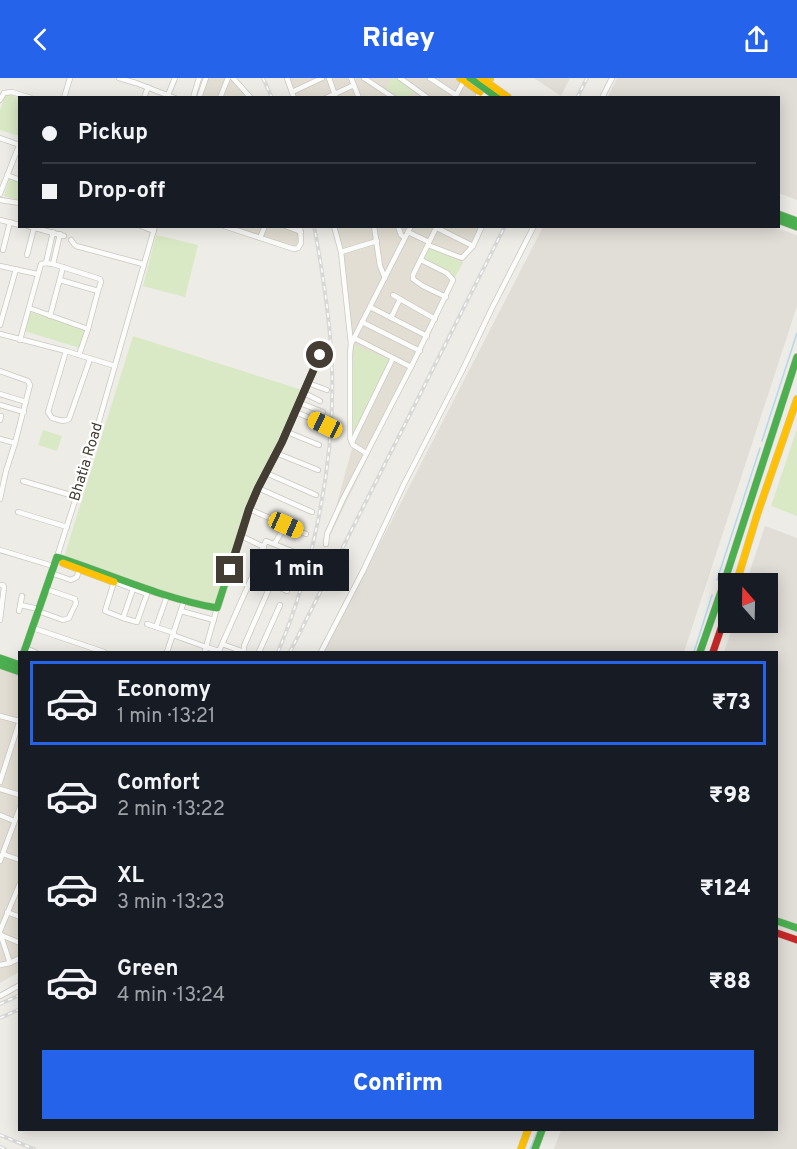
<!DOCTYPE html>
<html lang="en">
<head>
<meta charset="utf-8">
<style>
  :root { --surface:#171b24; --page:#20242c; --text:#f1f3f6; --muted:#9ea1a6; --line:#363941; --accent:#2563eb }
  body { margin:0; font-family:Overpass,sans-serif; background:var(--page); color:var(--text); height:100vh; display:flex; flex-direction:column; font-size:22px; white-space:nowrap }
  * { box-sizing:border-box; margin:0 }
  p { font-size:20px; color:var(--muted) }
  .icon { flex:none; width:33px; height:33px; fill:none; stroke:currentColor; stroke-width:2; stroke-linecap:round; stroke-linejoin:round }
  .map { position:relative; flex:1; overflow:hidden }
  .side { position:absolute; left:18px; top:573px; width:760px; height:480px; display:flex; flex-direction:column; background:var(--surface); border-radius:0px; box-shadow:0 3px 15px #0003 }
  .side>* { flex:none }
  .guide { position:absolute; left:18px; top:18px; width:762px; height:132px; border-radius:0px; box-shadow:0 3px 15px #0003; display:grid; align-content:center; height:132px; padding:0 24px; background:var(--surface) }
  .needle { width:39px; rotate:340deg }
  .fabs { position:absolute; left:718px; top:495px; display:grid; gap:12px }
  .fabs a { display:grid; place-items:center; width:60px; height:60px; border-radius:0px; background:var(--surface); box-shadow:0 3px 15px #0003; font-size:30px }
  .end { position:absolute; width:27px; height:27px; margin:-14px; border:8px solid #433d33; background:#fff; box-shadow:0 0 0 3px #fff }
  .from { border-radius:50% }
  .bubble { position:absolute; height:42px; border-radius:0px; background:var(--surface); box-shadow:0 3px 15px #0003; font-size:20px; font-weight:800; line-height:42px; text-align:center }
  .car { position:absolute; width:18px; height:36px; margin:-18px -9px; border-radius:8px; box-shadow:0 0 4px 2px #0007; background:linear-gradient(#f5c518 24%,#345 0 40%,#f5c518 0 76%,#345 0 86%,#f5c518 0) }
  .guide b { display:flex; align-items:center; gap:21px; height:57px; font-size:22px }
  .guide b+b { border-top:2px solid var(--line) }
  .guide i { width:15px; height:15px; background:var(--text) }
  ul { padding:10px 0 0; list-style:none }
  li { display:flex; align-items:center; gap:18px; height:84px; margin:0 12px 9px; padding:0 12px; border:3px solid transparent; border-radius:0px }
  li div { flex:1 }
  li b { display:block; font-size:22px }
  li em { font-style:normal; font-weight:800 }
  li.on { border-color:var(--accent) }
  li>.icon { width:54px; height:54px; stroke-width:1.5 }
  .action { display:flex; gap:12px; margin-top:auto; padding:12px 24px }
  .action a { flex:1; height:69px; border-radius:0px; background:var(--accent); color:#fff; font-size:24px; font-weight:800; line-height:69px; text-align:center }
  header { display:flex; justify-content:space-between; align-items:center; height:78px; padding:0 24px; background:var(--accent); color:#fff; font-size:27px; font-weight:800 }
  .map>svg:first-child { display:block }
  .residential { fill:#e2ded3 }
  .industrial { fill:#e1ddd7 }
  .green { fill:#dae9c5 }
  .lines { fill:none; stroke-linecap:round; stroke-linejoin:round }
  .stream { stroke:#b5d6ed; stroke-width:1.5 }
  .street-casing { stroke:#cac8c2; stroke-width:6 }
  .fast-casing { stroke:#cdc9bd; stroke-width:8 }
  .slow-casing { stroke:#cdc9bd; stroke-width:8 }
  .jam-casing { stroke:#cdc9bd; stroke-width:8 }
  .street { stroke:#fcfcfb; stroke-width:4.5 }
  .fast { stroke:#4caf50; stroke-width:7 }
  .slow { stroke:#ffc107; stroke-width:7 }
  .jam { stroke:#c62828; stroke-width:7 }
  .rail-casing { stroke:#d8d8d7; stroke-width:4 }
  .rail { stroke:#fff; stroke-width:1.5; stroke-dasharray:4.5; stroke-linecap:butt }
  .fast-bridge-casing { stroke:#cdc9bd; stroke-width:8; stroke-linecap:butt }
  .slow-bridge-casing { stroke:#cdc9bd; stroke-width:8; stroke-linecap:butt }
  .fast-bridge { stroke:#4caf50; stroke-width:7 }
  .slow-bridge { stroke:#ffc107; stroke-width:7 }
  .route { stroke:#433d33; stroke-width:8 }
  .labels { text-anchor:middle; dominant-baseline:central; stroke-width:4.5; stroke-linejoin:round; paint-order:stroke }
  .street-label { font-size:15px; fill:#433d33; stroke:#fff }
</style>
</head>
<body>
<header><svg class="icon" aria-label="back" viewBox="0 0 24 24"><path d="M15 5l-7 7 7 7"/></svg>Ridey<svg class="icon" aria-label="share" viewBox="0 0 24 24"><path d="M12 15V3M7 8l5-5 5 5M5 13v7h14v-7"/></svg></header>
<div class="map">
<svg width="797" height="1071" viewBox="0 0 797 1071">
  <rect width="100%" height="100%" fill="#eeece6"/>
  <g class="residential">
    <path d="M206,0H233L249,20H200Z"/>
    <path d="M286,0H463L491,19H294Z"/>
    <path d="M222,149H300L301,165L294,171Z"/>
    <path d="M337,149H479L326,466L353,367L351,270L341,174Z"/>
    <path d="M0,589L20,596L19,894L0,905Z"/>
  </g>
  <g class="industrial">
    <path d="M534,0H570L561,18Z"/>
    <path d="M617,0H797V122L779,115L778,20L608,19Z"/>
    <path d="M773,149L797,157V228L684,574H324L543,149Z"/>
    <path d="M765,448L797,460V1071H554L561,1052H777V574H724L734,545L768,544V506L746,505Z"/>
  </g>
  <g class="green">
    <path d="M393,0H396L414,13L409,19H399L386,10Z"/>
    <path d="M6,15L19,20V58L0,52V32Z"/>
    <path d="M9,101L19,104V122L4,118Z"/>
    <path d="M156,157L198,167L185,219L143,208Z"/>
    <path d="M430,168L463,185L455,199L423,182Z"/>
    <path d="M30,234L86,252L80,270L24,253Z"/>
    <path d="M133,258L302,312L238,454L217,528L178,518L64,479Z"/>
    <path d="M354,267L390,282L355,352L352,354Z"/>
    <path d="M797,351V438L771,428Z"/>
    <path d="M43,352L62,358L57,373L38,367Z"/>
  </g>
  <g class="lines">
    <g class="stream">
      <path d="M762,363L797,255"/>
      <path d="M717,502L760,370"/>
      <path d="M694,574L712,517"/>
      <path d="M530,1071L538,1052"/>
    </g>
    <g class="street-casing">
      <g id="street">
        <path d="M119,0L136,5L175,20"/>
        <path d="M233,0L251,20"/>
        <path d="M287,0L294,20"/>
        <path d="M329,0L336,20"/>
        <path d="M351,0L359,20"/>
        <path d="M364,0L394,20"/>
        <path d="M400,0L428,20"/>
        <path d="M430,0L456,17"/>
        <path d="M292,14L322,0"/>
        <path d="M168,17L175,0"/>
        <path d="M455,19L464,3"/>
        <path d="M64,20L70,0"/>
        <path d="M144,20L148,9"/>
        <path d="M193,20L199,0"/>
        <path d="M199,20L206,0"/>
        <path d="M220,20L228,0"/>
        <path d="M326,20L354,7"/>
        <path d="M477,20L480,14L488,20"/>
        <path d="M602,20L612,0"/>
        <path d="M0,22L4,15L12,14L31,20"/>
        <path d="M0,60L20,67"/>
        <path d="M7,97L20,102"/>
        <path d="M0,116L20,65"/>
        <path d="M0,122L20,125"/>
        <path d="M0,142L20,147"/>
        <path d="M28,148L64,158"/>
        <path d="M141,148L154,153"/>
        <path d="M224,148L294,171L298,170L301,165L300,148"/>
        <path d="M286,148L301,154"/>
        <path d="M334,148L341,174L351,266L350,276V360L353,367L366,375"/>
        <path d="M374,148L380,188L385,200"/>
        <path d="M398,148L401,157L405,160"/>
        <path d="M437,148L413,197V201L423,208L446,219"/>
        <path d="M437,150L473,168"/>
        <path d="M408,154L429,164"/>
        <path d="M260,160L265,148"/>
        <path d="M71,162L74,166L76,168L143,186"/>
        <path d="M428,167L462,180L473,168L482,148"/>
        <path d="M3,172L10,144"/>
        <path d="M341,174L377,163"/>
        <path d="M27,177L34,150"/>
        <path d="M46,185L53,154"/>
        <path d="M53,186L60,156"/>
        <path d="M0,188L37,196"/>
        <path d="M393,217L435,241"/>
        <path d="M370,229L427,258"/>
        <path d="M29,230L88,251L79,277"/>
        <path d="M50,238L63,189"/>
        <path d="M391,240L400,221"/>
        <path d="M362,244L420,273"/>
        <path d="M0,247L16,191"/>
        <path d="M88,251L98,213"/>
        <path d="M0,256L66,273L115,288"/>
        <path d="M354,260L411,289"/>
        <path d="M20,262L41,186L46,185L53,186L100,201L101,204L98,213L60,202"/>
        <path d="M351,266L411,148"/>
        <path d="M66,273L48,334L52,340C57,341 64,345 69,341L90,281"/>
        <path d="M0,293L28,303L30,307L15,365L0,361"/>
        <path d="M308,305L327,312"/>
        <path d="M304,315L320,323"/>
        <path d="M0,316L26,324"/>
        <path d="M300,325L323,334"/>
        <path d="M0,327L24,334"/>
        <path d="M296,334L325,347"/>
        <path d="M0,342L1,338"/>
        <path d="M287,354L319,367"/>
        <path d="M352,364L393,280"/>
        <path d="M276,375L318,392"/>
        <path d="M266,395L316,417"/>
        <path d="M23,403L77,419"/>
        <path d="M258,410L312,434"/>
        <path d="M0,421L6,393L15,365"/>
        <path d="M249,431L306,456"/>
        <path d="M18,434L67,449"/>
        <path d="M241,458L264,469"/>
        <path d="M275,465L286,447"/>
        <path d="M326,466L327,456L343,421L411,289L453,202L447,195L421,182"/>
        <path d="M0,472L53,488"/>
        <path d="M57,479L87,385L155,148"/>
        <path d="M258,480L294,497"/>
        <path d="M51,495L71,502L77,499L79,491"/>
        <path d="M253,497L287,513"/>
        <path d="M114,504L147,516L137,544L123,540L105,533Z"/>
        <path d="M0,507H3L4,509L0,542"/>
        <path d="M20,527L39,531"/>
        <path d="M19,533L22,518"/>
        <path d="M38,533L63,542L69,540L76,525L75,521L46,511"/>
        <path d="M181,533L214,542"/>
        <path d="M123,540L133,511"/>
        <path d="M147,546L174,555"/>
        <path d="M156,549L167,518"/>
        <path d="M33,550L104,574"/>
        <path d="M173,557L206,569L217,530"/>
        <path d="M222,566L244,574"/>
        <path d="M25,570L35,574"/>
        <path d="M167,574L184,523"/>
        <path d="M205,574L206,569L219,573L252,499L253,490L266,463L302,477"/>
        <path d="M244,574V568L271,506"/>
        <path d="M259,574L280,527"/>
        <path d="M321,574L364,491L404,406L462,293L492,230L534,148"/>
        <path d="M0,638L19,643"/>
        <path d="M0,704L20,642"/>
        <path d="M0,711L20,717"/>
        <path d="M0,737L14,743"/>
        <path d="M3,776L20,782"/>
        <path d="M0,783L20,729"/>
        <path d="M7,834L20,839"/>
        <path d="M0,853L20,805"/>
        <path d="M0,855L10,885"/>
        <path d="M1,857L20,865"/>
        <path d="M0,887L10,885L20,880"/>
        <path d="M0,918L20,907"/>
      </g>
    </g>
    <g class="fast-casing">
      <g id="fast">
        <path d="M778,136L797,143"/>
        <path d="M778,142L797,149"/>
        <path d="M24,574L57,479C110,496 161,520 217,530L249,431L258,410L282,364L320,277"/>
        <path d="M700,574L722,511L797,279"/>
        <path d="M0,580L20,587"/>
        <path d="M0,587L20,594"/>
        <path d="M777,843L797,850"/>
        <path d="M535,1071L542,1052"/>
      </g>
    </g>
    <g class="slow-casing">
      <g id="slow">
        <path d="M460,0L480,14L490,1L489,0"/>
        <path d="M63,485L114,504"/>
        <path d="M736,506L757,437L797,321"/>
        <path d="M521,1071L528,1052"/>
      </g>
    </g>
    <g class="jam-casing">
      <g id="jam">
        <path d="M713,574L729,527"/>
        <path d="M777,855L797,862"/>
      </g>
    </g>
    <use href="#street" class="street"/>
    <use href="#fast" class="fast"/>
    <use href="#slow" class="slow"/>
    <use href="#jam" class="jam"/>
    <g class="rail-casing">
      <g id="rail">
        <path d="M263,0L272,20"/>
        <path d="M577,20L587,0"/>
        <path d="M278,574C313,491 335,384 332,293C331,245 323,196 314,148"/>
        <path d="M290,574L505,148"/>
        <path d="M0,926L20,917"/>
        <path d="M0,940L20,931"/>
        <path d="M0,1057L34,1071"/>
        <path d="M0,1069L5,1071"/>
      </g>
    </g>
    <use href="#rail" class="rail"/>
    <g class="fast-bridge-casing">
      <path id="fast-bridge" d="M470,0L498,20"/>
    </g>
    <g class="slow-bridge-casing">
      <path id="slow-bridge" d="M481,0L509,20"/>
    </g>
    <use href="#fast-bridge" class="fast-bridge"/>
    <use href="#slow-bridge" class="slow-bridge"/>
  </g>
  <g class="lines">
    <path class="route" d="M230,492L249,431L258,410L282,364L320,277"/>
  </g>
  <g class="labels">
    <g class="street-label">
      <text transform="translate(87 384) rotate(-73)">Bhatia Road</text>
    </g>
  </g>
</svg>
<div class="fabs">
<a><svg class="needle" viewBox="-14 -14 28 28"><path d="M0-13l5 13h-10z" fill="#e53935"/><path d="M0 13l5-13h-10z" fill="#9ea1a6"/></svg></a>
</div>
<i class="end from" style="left:320px;top:277px"></i>
<i class="end" style="left:230px;top:492px"></i>
<div class="bubble" style="left:250px;top:471px;width:99px">1 min</div>
<i class="car" style="left:325px;top:347px;rotate:295deg"></i>
<i class="car" style="left:286px;top:447px;rotate:114deg"></i>
<div class="guide">
<b><i class="from"></i>Pickup</b>
<b><i></i>Drop-off</b>
</div>
<section class="side">
<ul>
<li class="on"><svg class="icon" aria-label="car" viewBox="0 0 24 24"><path d="M5 17H2v-5l4-1 3-4h7l3 4 3 1v5h-3M9 17h6M6 11h13"/><circle cx="7" cy="17" r="2"/><circle cx="17" cy="17" r="2"/></svg><div><b>Economy</b><p>1 min · 13:21</p></div><em>₹73</em></li>
<li><svg class="icon" aria-label="car" viewBox="0 0 24 24"><path d="M5 17H2v-5l4-1 3-4h7l3 4 3 1v5h-3M9 17h6M6 11h13"/><circle cx="7" cy="17" r="2"/><circle cx="17" cy="17" r="2"/></svg><div><b>Comfort</b><p>2 min · 13:22</p></div><em>₹98</em></li>
<li><svg class="icon" aria-label="car" viewBox="0 0 24 24"><path d="M5 17H2v-5l4-1 3-4h7l3 4 3 1v5h-3M9 17h6M6 11h13"/><circle cx="7" cy="17" r="2"/><circle cx="17" cy="17" r="2"/></svg><div><b>XL</b><p>3 min · 13:23</p></div><em>₹124</em></li>
<li><svg class="icon" aria-label="car" viewBox="0 0 24 24"><path d="M5 17H2v-5l4-1 3-4h7l3 4 3 1v5h-3M9 17h6M6 11h13"/><circle cx="7" cy="17" r="2"/><circle cx="17" cy="17" r="2"/></svg><div><b>Green</b><p>4 min · 13:24</p></div><em>₹88</em></li>
</ul>
<div class="action"><a>Confirm</a></div>
</section>
</div>
</body>
</html>
